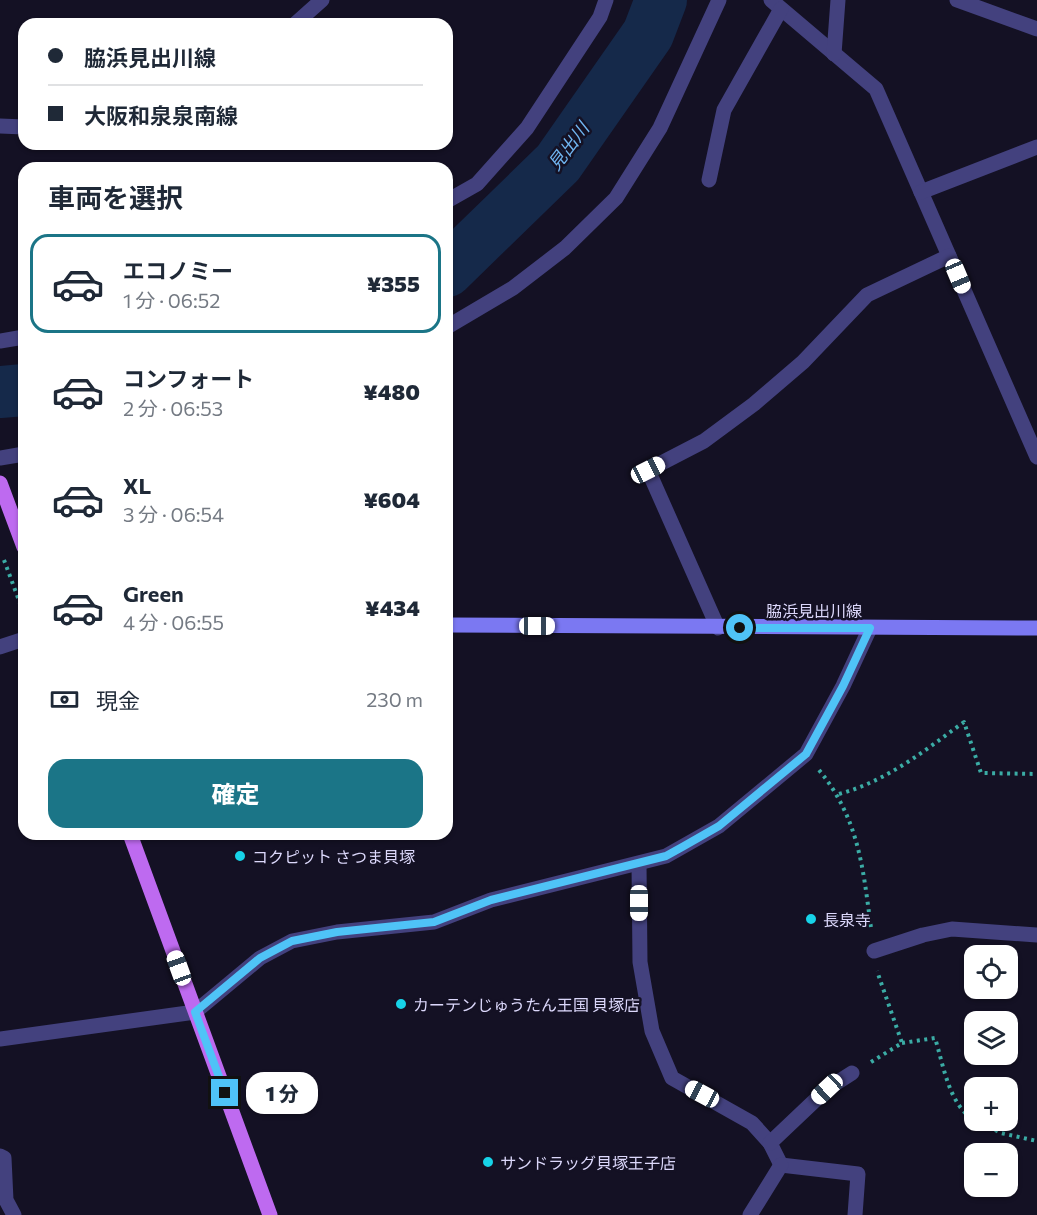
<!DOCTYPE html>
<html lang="ja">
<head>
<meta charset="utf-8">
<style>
  :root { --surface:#fff; --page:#f6f6f7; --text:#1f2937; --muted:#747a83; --line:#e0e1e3; --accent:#1b7587 }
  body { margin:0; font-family:Commissioner,"Noto Sans JP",sans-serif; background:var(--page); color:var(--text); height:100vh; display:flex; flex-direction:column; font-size:22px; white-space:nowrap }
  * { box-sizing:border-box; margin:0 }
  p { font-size:20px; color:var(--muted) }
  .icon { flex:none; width:33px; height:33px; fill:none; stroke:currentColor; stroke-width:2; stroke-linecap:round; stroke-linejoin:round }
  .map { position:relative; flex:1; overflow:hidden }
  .drawer { position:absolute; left:18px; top:162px; width:435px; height:678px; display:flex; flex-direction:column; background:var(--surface); border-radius:18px; box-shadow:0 2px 4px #0004 }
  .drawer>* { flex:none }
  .hud { position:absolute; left:18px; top:18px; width:435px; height:132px; border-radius:18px; box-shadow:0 2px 4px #0004; display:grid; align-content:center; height:132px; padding:0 30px; background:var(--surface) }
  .tools { position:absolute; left:964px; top:945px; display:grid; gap:12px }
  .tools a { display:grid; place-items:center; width:54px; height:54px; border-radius:12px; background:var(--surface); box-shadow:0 2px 4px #0004; font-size:30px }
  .end { position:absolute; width:27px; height:27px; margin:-14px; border:8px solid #4fc3f7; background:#111; box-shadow:0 0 0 3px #111 }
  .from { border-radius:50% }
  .bubble { position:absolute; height:42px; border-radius:18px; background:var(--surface); box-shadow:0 2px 4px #0004; font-size:20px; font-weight:800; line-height:42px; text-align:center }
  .car { position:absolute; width:18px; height:36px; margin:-18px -9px; border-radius:8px; box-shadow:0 0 4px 2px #0007; background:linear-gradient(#fff 24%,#345 0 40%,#fff 0 76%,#345 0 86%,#fff 0) }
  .hud b { display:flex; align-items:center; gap:21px; height:57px; font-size:22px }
  .hud b+b { border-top:2px solid var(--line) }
  .hud i { width:15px; height:15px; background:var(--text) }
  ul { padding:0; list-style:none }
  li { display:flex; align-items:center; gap:18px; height:99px; margin:0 12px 9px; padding:0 18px; border:3px solid transparent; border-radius:18px }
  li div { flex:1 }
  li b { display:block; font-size:22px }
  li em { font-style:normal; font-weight:800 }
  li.active { border-color:var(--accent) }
  li>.icon { width:54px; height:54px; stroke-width:1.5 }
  h2 { padding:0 30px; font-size:27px; line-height:72px }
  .pay { display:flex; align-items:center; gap:15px; height:66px; padding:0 30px; font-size:22px }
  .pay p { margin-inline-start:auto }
  .button { display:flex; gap:12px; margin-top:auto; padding:12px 30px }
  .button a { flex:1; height:69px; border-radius:18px; background:var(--accent); color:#fff; font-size:24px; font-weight:800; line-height:69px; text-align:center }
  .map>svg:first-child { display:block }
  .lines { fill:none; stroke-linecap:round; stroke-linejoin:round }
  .river { stroke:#15294a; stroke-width:52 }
  .path { stroke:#3baca5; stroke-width:4; stroke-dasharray:3 4.5; stroke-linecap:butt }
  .street { stroke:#43417e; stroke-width:15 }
  .secondary { stroke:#7b78f2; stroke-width:15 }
  .primary { stroke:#be6af0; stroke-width:15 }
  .route { stroke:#4fc3f7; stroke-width:8 }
  .poi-dot { fill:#17d3e8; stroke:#141124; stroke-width:2 }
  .labels { text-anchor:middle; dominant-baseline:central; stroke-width:5; stroke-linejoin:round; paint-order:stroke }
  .street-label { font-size:16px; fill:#dcd8fb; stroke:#141124 }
  .poi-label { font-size:16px; fill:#dcd8fb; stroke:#141124; text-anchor:start }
  .water-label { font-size:18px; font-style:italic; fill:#70b5f1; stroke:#141124 }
</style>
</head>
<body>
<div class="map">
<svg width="1037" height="1215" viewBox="0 0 1037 1215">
  <rect width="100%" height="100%" fill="#141124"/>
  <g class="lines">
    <g class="river">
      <path d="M447,271L558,163L648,34L661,0"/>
      <path d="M0,392L24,390"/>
    </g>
    <g class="path">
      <path d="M4,560L24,614"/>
      <path d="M819,770C859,819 863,868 871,928"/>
      <path d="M839,794C887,781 924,751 964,722L981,773L1037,774"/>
      <path d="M902,1043L935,1038C943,1063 949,1107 975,1120"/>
      <path d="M871,1062L902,1043L877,971"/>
      <path d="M975,1120L1001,1133L1037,1141"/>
    </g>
    <g class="street">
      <path d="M771,0L876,89L1037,457"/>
      <path d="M957,0L1037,29"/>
      <path d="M295,24L322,0"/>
      <path d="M834,54L838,0"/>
      <path d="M0,126L24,127"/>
      <path d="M709,180L724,110L781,9"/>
      <path d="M921,192L1037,147"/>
      <path d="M447,201L477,184L527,128L600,17L606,0"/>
      <path d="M447,327L513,288L565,248L616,198L660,128L719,0"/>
      <path d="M0,341L24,337"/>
      <path d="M0,458L24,454"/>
      <path d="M718,628L648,470L704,441L754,404L803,362L867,295L949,256"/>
      <path d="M0,647L24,639"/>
      <path d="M639,864L640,962L652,1031L672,1078L752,1123L770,1143L781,1165"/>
      <path d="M874,951L923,935L952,929L1037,935"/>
      <path d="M0,1039L195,1012L260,958L292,941L337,932L434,922L491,900L666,856L719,826L806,754L843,686L870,628"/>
      <path d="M770,1143L827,1089L852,1073"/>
      <path d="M0,1156L4,1158L6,1200L14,1215"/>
      <path d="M781,1165L858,1174L855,1215"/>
      <path d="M750,1215L781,1165"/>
    </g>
    <path class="secondary" d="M447,625L1037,628"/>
    <g class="primary">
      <path d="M0,483L24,547"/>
      <path d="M130,834L270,1215"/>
    </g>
  </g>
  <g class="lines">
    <path class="route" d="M225,1093L195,1012L260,958L292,941L337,932L434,922L491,900L666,856L684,846L719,826L806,754L843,686L870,628H740"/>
  </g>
  <g class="poi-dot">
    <circle cx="240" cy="856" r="6"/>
    <circle cx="811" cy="919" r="6"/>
    <circle cx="401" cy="1004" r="6"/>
    <circle cx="488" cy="1162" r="6"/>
  </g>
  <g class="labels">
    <g class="street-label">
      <text x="814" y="610">脇浜見出川線</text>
    </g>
    <g class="poi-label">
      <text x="252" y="856">コクピット さつま貝塚</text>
      <text x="823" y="919">長泉寺</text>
      <text x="413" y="1004">カーテンじゅうたん王国 貝塚店</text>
      <text x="500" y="1162">サンドラッグ貝塚王子店</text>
    </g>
    <g class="water-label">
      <text transform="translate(568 146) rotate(-53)">見出川</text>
    </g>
  </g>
</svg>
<div class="tools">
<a><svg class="icon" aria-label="locate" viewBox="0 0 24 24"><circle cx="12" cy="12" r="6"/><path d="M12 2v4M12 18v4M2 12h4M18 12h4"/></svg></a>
<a><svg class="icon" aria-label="layers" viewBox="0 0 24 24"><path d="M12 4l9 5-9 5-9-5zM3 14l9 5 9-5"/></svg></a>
<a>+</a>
<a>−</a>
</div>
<i class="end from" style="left:740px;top:628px"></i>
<i class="end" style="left:225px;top:1093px"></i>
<div class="bubble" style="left:246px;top:1072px;width:72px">1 分</div>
<i class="car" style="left:958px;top:276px;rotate:157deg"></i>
<i class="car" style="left:648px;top:470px;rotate:63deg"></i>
<i class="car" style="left:537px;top:626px;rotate:90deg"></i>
<i class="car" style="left:639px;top:903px;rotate:180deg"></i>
<i class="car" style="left:179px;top:968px;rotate:340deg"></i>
<i class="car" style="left:827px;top:1089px;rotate:227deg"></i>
<i class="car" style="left:702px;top:1094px;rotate:298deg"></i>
<div class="hud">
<b><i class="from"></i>脇浜見出川線</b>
<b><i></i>大阪和泉泉南線</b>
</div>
<section class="drawer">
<h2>車両を選択</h2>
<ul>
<li class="active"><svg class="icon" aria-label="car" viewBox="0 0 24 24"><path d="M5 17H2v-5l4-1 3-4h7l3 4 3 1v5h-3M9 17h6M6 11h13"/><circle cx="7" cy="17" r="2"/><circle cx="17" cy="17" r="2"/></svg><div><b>エコノミー</b><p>1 分 · 06:52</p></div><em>¥355</em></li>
<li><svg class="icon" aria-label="car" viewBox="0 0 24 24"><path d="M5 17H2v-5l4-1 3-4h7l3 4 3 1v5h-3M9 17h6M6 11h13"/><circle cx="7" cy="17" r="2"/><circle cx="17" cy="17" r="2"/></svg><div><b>コンフォート</b><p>2 分 · 06:53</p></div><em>¥480</em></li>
<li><svg class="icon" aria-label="car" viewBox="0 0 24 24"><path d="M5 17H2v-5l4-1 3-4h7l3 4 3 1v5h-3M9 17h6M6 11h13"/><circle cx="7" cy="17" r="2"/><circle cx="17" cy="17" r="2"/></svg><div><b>XL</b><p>3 分 · 06:54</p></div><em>¥604</em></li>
<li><svg class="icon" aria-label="car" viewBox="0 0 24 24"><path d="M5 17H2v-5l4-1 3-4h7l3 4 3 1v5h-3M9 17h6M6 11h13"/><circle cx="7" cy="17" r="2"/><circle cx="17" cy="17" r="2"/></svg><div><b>Green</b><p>4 分 · 06:55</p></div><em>¥434</em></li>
</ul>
<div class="pay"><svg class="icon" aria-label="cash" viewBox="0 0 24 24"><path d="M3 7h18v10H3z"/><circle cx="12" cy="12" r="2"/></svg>現金<p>230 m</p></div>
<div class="button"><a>確定</a></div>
</section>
</div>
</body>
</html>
